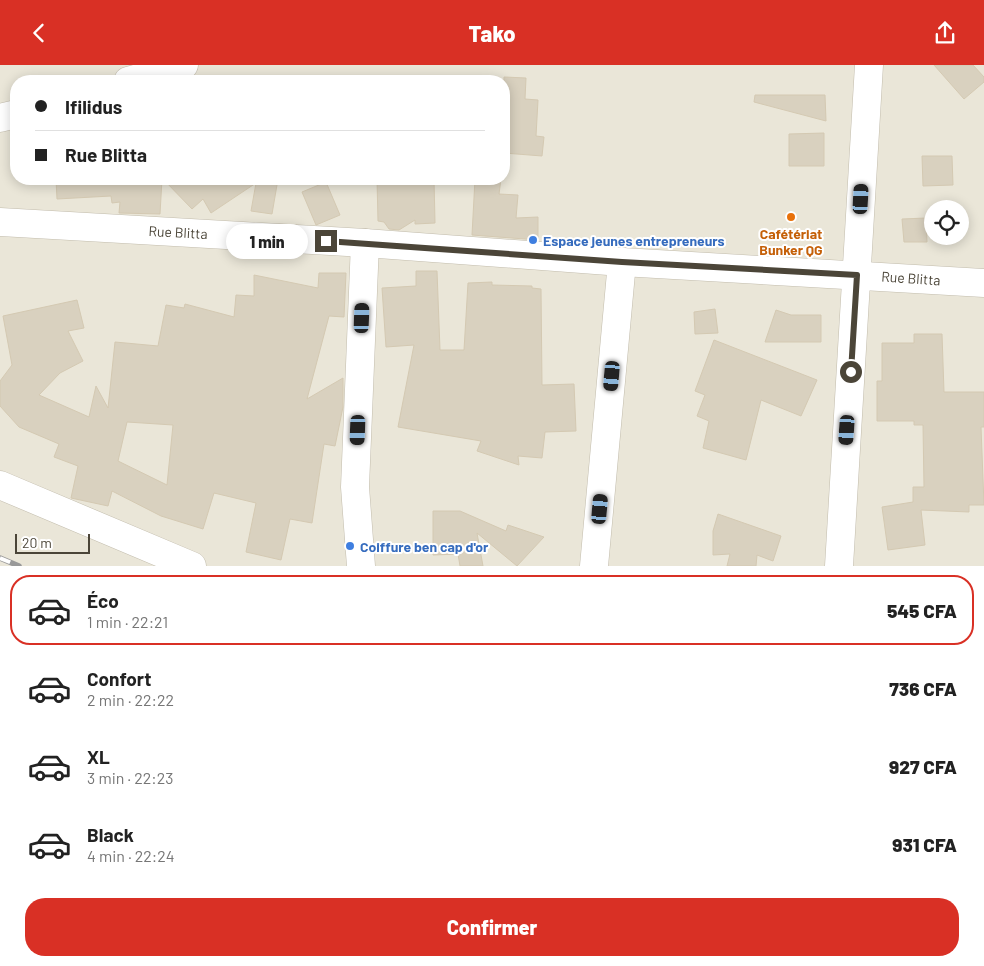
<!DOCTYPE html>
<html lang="fr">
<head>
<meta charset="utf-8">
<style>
  :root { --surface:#fff; --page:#f2f2f2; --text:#222; --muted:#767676; --line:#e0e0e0; --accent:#d93025 }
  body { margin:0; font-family:Barlow,sans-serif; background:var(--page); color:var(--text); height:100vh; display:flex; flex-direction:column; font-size:19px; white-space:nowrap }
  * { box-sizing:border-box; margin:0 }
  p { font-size:16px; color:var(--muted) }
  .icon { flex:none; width:28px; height:28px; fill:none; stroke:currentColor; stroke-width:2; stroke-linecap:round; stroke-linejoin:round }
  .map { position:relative; height:501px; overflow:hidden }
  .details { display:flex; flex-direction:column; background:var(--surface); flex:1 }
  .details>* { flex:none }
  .banner { position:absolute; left:10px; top:10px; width:500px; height:110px; border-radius:20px; box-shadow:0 2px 12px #0003; display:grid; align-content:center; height:110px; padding:0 25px; background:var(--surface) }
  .fabs { position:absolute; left:924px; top:135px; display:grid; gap:10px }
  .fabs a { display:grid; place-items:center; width:45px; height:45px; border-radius:50%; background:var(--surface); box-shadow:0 2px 12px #0003; font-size:25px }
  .scale { position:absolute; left:15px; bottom:12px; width:75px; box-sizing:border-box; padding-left:5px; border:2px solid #4b4538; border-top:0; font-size:14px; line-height:18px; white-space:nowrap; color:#4b4538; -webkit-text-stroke:4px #fff; paint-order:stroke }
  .end { position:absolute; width:22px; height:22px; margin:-11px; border:6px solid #4b4538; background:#fff; box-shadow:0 0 0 2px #fff }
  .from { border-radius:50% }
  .bubble { position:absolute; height:35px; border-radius:18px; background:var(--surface); box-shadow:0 2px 12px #0003; font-size:16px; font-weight:800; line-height:35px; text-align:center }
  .car { position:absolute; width:15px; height:30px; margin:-15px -8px; border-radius:6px; box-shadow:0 0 4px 1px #0007; background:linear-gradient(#222 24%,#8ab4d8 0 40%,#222 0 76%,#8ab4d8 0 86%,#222 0) }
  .banner b { display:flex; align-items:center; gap:18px; height:48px; font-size:19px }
  .banner b+b { border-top:1px solid var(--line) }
  .banner i { width:12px; height:12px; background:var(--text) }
  ul { padding:9px 0 0; list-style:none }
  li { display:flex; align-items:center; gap:15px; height:70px; margin:0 10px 8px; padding:0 15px; border:2px solid transparent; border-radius:20px }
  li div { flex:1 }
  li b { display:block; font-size:19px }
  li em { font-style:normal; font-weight:800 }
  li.on { border-color:var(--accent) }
  li>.icon { width:45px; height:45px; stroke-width:1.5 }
  .button { display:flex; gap:10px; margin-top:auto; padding:10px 25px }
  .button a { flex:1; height:58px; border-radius:20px; background:var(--accent); color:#fff; font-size:20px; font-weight:800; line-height:58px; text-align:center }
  header { display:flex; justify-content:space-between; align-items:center; height:65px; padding:0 25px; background:var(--accent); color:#fff; font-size:22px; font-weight:800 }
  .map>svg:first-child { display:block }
  .residential { fill:#eae6d8; fill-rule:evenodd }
  .building { fill:#d9d1bf; stroke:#d4c9b2; fill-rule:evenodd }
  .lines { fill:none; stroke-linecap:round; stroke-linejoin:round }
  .minor-casing { stroke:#c2bcac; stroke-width:29 }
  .minor { stroke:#fff; stroke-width:28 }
  .rail-casing { stroke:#999; stroke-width:5.5 }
  .rail { stroke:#fff; stroke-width:4; stroke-dasharray:11; stroke-linecap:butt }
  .route { stroke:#4b4538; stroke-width:6 }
  .food-dot { fill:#e8710a; stroke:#fff; stroke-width:2 }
  .shop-dot { fill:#3f7fe0; stroke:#fff; stroke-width:2 }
  .labels { text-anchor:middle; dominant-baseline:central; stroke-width:4; stroke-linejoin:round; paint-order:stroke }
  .street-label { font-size:14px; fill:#4b4538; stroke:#fff }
  .food-label { font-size:14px; font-weight:bold; fill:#c56008; stroke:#fff }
  .shop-label { font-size:14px; font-weight:bold; fill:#366cbe; stroke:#fff; text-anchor:start }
</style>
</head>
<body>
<header><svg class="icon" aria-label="back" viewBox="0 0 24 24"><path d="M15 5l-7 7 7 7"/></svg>Tako<svg class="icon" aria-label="share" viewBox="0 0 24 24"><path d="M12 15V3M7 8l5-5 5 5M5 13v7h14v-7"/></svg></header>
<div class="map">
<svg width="984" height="501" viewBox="0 0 984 501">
  <rect width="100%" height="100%" fill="#f6f3ea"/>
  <path class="residential" d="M0,0H984V501H0ZM16,16H504V114H16ZM932,144H960V171H932Z"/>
  <g class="building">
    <path d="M934,0H973L984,12V17L964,34Z"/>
    <path d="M504,12L526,13L525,34L538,35L536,71L544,72L542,91L504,88Z"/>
    <path d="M755,30H825L826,56L754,37Z"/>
    <path d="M824,68V101H789V69Z"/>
    <path d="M922,91H952L953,120L923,121Z"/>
    <path d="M56,114H162L160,149L119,148L120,137L112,138L111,131L57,134Z"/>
    <path d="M163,114H278L272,149L251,146L256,118L211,148L203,134L192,144Z"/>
    <path d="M377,114H434L435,158L415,159V155L399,165L389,164L384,157L378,156Z"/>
    <path d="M475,114H501L499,129L518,130L516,153L538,152V175L472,170Z"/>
    <path d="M326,117L340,150L316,160L302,127Z"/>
    <path d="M926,153L927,177H904L902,154Z"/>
    <path d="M416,206H437L440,285H464L468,218L492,217V220L532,221V223L541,224L542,320L574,319L576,366L545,367L542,393L518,391L519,400L477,386L481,376L398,362L414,280L386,282L382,223L416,221Z"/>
    <path d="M319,208H346L344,252L329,251L307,334L343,313V342L335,381L324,379L312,458L290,454L281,495L246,487L256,438L214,428L203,464L161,451L112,426L108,441L71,433L78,401L54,392L59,379L19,362L0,341V316L12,300L3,251L77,235L84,263L68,266L83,296L60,308L39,330L89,352L96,321L108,343L115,277L158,281L166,240L184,243L185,239L234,252L236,230L254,231V210L318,223ZM127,357L173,360L167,420L118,396Z"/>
    <path d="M715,244L718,268L695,269L694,247Z"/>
    <path d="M776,245L791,250H821V277H765Z"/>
    <path d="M914,269H942L944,327H984V362H981L984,440H969V447L921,445L925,480L888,485L882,442L913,437V422H924L923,360H914V356H877V316H882V278H914Z"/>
    <path d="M714,275L817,315L801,351L761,335L746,395L703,383L709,356L697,351L705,330L695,326Z"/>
    <path d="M433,446H460L506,466L508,460L544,472L517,501L477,468L483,501H460L458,489L433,490Z"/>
    <path d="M718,449L781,471L773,496L757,490L756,501H727L730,489L713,490V466Z"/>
  </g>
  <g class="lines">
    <g class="minor-casing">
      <g id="minor">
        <path d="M128,16L184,0"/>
        <path d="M0,53L16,49"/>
        <path d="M0,157L365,178L622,197L984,218"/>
        <path d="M0,420L192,501"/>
        <path d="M361,501L355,422L365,178"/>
        <path d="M594,501L622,197"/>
        <path d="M839,501L869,0"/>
      </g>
    </g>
    <use href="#minor" class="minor"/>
    <g class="rail-casing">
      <path id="rail" d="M0,493L19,501"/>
    </g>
    <use href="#rail" class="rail"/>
  </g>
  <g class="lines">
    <path class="route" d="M326,176L622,197L857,210L851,307"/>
  </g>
  <circle class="food-dot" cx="791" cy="152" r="5"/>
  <g class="shop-dot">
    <circle cx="533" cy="175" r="5"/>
    <circle cx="350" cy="481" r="5"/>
  </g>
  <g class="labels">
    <g class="street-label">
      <text transform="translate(178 167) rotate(3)">Rue Blitta</text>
      <text transform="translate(911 213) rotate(4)">Rue Blitta</text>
    </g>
    <g class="food-label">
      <text x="791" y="168">Cafétériat<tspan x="791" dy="16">Bunker QG</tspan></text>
    </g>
    <g class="shop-label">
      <text x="543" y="175">Espace jeunes entrepreneurs</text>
      <text x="360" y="481">Coiffure ben cap d'or</text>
    </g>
  </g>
</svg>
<div class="fabs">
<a><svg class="icon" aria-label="locate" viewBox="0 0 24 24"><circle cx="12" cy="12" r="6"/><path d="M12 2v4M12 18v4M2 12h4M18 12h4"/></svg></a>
</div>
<div class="scale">20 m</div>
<i class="end from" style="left:851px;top:307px"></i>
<i class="end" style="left:326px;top:176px"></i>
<div class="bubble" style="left:226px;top:159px;width:82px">1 min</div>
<i class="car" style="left:861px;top:134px;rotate:3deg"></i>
<i class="car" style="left:362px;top:253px;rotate:2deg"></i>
<i class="car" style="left:612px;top:311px;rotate:185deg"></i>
<i class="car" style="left:358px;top:365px;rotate:182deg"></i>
<i class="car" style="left:847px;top:365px;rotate:184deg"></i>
<i class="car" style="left:600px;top:444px;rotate:5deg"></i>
<div class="banner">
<b><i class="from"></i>Ifilidus</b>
<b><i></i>Rue Blitta</b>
</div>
</div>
<section class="details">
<ul>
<li class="on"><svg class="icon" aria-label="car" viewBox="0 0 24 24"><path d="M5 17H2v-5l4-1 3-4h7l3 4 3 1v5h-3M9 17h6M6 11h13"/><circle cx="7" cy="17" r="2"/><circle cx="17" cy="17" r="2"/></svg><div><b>Éco</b><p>1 min · 22:21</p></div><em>545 CFA</em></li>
<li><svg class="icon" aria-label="car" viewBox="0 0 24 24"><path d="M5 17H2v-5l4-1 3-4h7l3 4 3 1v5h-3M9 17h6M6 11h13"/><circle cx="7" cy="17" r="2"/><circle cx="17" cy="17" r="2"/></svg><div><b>Confort</b><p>2 min · 22:22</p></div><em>736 CFA</em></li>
<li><svg class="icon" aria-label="car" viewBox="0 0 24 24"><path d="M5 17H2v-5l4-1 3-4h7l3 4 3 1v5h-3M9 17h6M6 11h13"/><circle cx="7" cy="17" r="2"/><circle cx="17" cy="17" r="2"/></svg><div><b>XL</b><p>3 min · 22:23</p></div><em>927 CFA</em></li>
<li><svg class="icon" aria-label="car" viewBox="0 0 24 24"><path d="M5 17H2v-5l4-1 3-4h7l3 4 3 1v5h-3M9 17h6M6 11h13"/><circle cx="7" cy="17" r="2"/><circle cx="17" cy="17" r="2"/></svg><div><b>Black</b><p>4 min · 22:24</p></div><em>931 CFA</em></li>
</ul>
<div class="button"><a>Confirmer</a></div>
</section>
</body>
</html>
